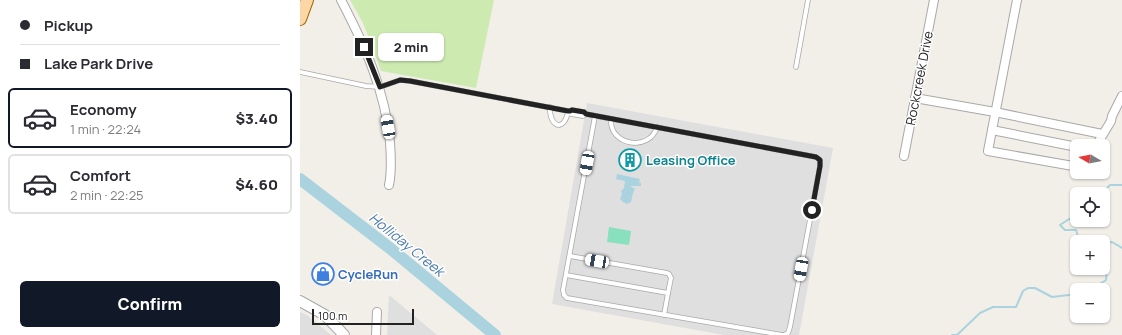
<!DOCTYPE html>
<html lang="en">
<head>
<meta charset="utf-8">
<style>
  :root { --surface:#fff; --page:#f7f7f7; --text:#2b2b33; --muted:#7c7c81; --line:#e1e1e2; --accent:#111827 }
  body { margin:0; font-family:Manrope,sans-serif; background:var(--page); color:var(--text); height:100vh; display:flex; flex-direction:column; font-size:15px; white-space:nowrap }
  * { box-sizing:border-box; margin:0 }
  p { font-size:13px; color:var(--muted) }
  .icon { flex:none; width:22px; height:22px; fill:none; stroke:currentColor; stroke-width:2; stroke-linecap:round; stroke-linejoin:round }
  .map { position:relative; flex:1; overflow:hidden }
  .panel { display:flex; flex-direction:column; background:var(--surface); width:300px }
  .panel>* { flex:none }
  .banner { display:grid; align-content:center; height:88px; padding:0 20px; background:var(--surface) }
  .needle { width:26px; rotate:280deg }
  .fabs { position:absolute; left:770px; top:139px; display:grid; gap:8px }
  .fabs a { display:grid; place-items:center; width:40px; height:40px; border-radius:6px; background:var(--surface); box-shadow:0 1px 3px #0004; font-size:20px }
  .scale { position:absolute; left:12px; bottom:10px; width:102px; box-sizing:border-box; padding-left:4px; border:2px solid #222; border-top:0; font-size:11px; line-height:14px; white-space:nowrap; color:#222; -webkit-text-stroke:3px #fff; paint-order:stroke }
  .end { position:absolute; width:18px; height:18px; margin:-9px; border:5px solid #222; background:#fff; box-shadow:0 0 0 2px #fff }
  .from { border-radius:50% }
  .bubble { position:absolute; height:28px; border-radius:6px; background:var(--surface); box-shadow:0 1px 3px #0004; font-size:13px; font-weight:800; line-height:28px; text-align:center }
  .car { position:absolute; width:12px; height:24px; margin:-12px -6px; border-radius:5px; box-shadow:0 0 3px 1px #0007; background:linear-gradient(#fff 24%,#345 0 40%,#fff 0 76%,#345 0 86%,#fff 0) }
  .banner b { display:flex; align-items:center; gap:14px; height:38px; font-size:15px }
  .banner b+b { border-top:1px solid var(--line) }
  .banner i { width:10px; height:10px; background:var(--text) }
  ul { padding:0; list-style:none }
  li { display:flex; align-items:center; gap:12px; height:60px; margin:0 8px 6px; padding:0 12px; border:2px solid var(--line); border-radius:6px }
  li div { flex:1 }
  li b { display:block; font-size:15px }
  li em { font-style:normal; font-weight:800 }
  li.selected { border-color:var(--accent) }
  li>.icon { width:36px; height:36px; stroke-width:1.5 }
  .primary-button { display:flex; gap:8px; margin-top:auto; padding:8px 20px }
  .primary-button a { flex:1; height:46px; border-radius:6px; background:var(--accent); color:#fff; font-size:16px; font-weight:800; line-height:46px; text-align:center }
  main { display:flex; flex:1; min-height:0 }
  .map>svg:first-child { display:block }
  .residential { fill:#e0dfdf }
  .grass { fill:#cdebb0 }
  .pitch { fill:#88e0be }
  .water { fill:#aad3df }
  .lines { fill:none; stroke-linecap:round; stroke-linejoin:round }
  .stream { stroke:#aad3df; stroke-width:2 }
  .river { stroke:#aad3df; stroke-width:12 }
  .service-casing { stroke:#a9a9a9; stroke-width:5.5 }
  .minor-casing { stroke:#a9a9a9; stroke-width:10 }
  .tertiary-casing { stroke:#a9a9a9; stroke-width:12 }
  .primary-casing { stroke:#a06b00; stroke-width:14 }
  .service { stroke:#fff; stroke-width:4 }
  .minor { stroke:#fff; stroke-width:8 }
  .tertiary { stroke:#fff; stroke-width:10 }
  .primary { stroke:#fcd6a4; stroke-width:12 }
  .route { stroke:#222; stroke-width:5 }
  .labels { text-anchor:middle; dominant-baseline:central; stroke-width:3; stroke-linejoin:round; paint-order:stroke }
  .street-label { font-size:13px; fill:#222; stroke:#fff }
  .culture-label { font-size:13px; font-weight:bold; fill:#0d838f; stroke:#fff; text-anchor:start }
  .shop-label { font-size:13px; font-weight:bold; fill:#366cbe; stroke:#fff; text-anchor:start }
  .water-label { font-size:14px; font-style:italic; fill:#4a7aab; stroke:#fff }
</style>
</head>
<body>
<main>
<section class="panel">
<div class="banner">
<b><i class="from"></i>Pickup</b>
<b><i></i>Lake Park Drive</b>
</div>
<ul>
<li class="selected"><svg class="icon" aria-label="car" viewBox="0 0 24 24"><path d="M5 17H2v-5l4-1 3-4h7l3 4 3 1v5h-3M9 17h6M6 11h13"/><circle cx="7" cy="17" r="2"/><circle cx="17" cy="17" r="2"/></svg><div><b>Economy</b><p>1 min · 22:24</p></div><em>$3.40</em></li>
<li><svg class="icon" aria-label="car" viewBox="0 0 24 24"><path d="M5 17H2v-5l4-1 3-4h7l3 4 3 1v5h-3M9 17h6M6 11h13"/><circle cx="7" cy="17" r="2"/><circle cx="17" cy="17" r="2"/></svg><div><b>Comfort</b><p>2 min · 22:25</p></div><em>$4.60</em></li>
</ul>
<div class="primary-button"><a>Confirm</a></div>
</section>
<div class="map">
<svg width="822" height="335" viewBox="0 0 822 335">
  <rect width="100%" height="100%" fill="#f2efe9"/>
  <g class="residential">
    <path d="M287,103L533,148L499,335H424L252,304Z"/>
    <path d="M89,295L137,335H87Z"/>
    <path d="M0,312L7,315L31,335H0Z"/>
  </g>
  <path class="grass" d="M50,0H194L176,88L81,71L63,23Z"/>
  <path class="pitch" d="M309,227L331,231L329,245L307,242Z"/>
  <path class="water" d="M317,174L340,179L339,182L341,183V186H330L335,189L333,193L331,202L327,204L323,202L320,199L322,194L321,191L324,188L325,181L316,179Z"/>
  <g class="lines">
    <g class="stream">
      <path d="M801,194L810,185H822"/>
      <path d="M777,195H773L771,202L777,216"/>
      <path d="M777,220L769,219L760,225L765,230H776L778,236L772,245L777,249"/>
      <path d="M789,242L791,240L798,239L804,242"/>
      <path d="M791,290L806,280C808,267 805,255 804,243L812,242L822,248"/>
      <path d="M652,335H657L680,313L693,307H716L723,291L728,288H735L752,297L777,294"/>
    </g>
    <path class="river" d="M0,179L91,249L195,335"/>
    <g class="service-casing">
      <g id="service">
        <path d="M496,67L508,0"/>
        <path d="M0,72L66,86L80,87L100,80L110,81L268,111H270L272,110L284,112L286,114L516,157L520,160V166L490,327L488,333L484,335"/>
        <path d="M250,107C249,128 265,132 268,111"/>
        <path d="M270,111L271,114L283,116L286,114"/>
        <path d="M295,116L263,290L264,295L267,298L482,335"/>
        <path d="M311,119C309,146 350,152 357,127"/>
        <path d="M270,256L367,273L369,274L371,278L368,293"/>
        <path d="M266,275L368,293L364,315"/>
      </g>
    </g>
    <g class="minor-casing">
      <g id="minor">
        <path d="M41,0C65,46 85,90 90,142C91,156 92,171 89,185"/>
        <path d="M717,0L688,151L773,166"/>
        <path d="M615,98L695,112L802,134"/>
        <path d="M692,130L777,147"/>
        <path d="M796,146L811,121L812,116L822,96"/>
        <path d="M604,156L634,0"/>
        <path d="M76,335L77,312"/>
      </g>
    </g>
    <g class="tertiary-casing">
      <path id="tertiary" d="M0,301L25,315L44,335"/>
    </g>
    <g class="primary-casing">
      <path id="primary" d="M0,19L7,0"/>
    </g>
    <use href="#service" class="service"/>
    <use href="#minor" class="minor"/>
    <use href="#tertiary" class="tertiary"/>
    <use href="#primary" class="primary"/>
  </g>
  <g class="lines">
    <path class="route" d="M64,47L80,87L100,80L110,81L268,111H270L272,110L284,112L286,114L516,157L520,160V166L512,210"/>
  </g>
  <defs>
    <g id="building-ring" transform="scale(1.15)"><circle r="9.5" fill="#fff" stroke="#0f9aa8" stroke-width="1.5"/><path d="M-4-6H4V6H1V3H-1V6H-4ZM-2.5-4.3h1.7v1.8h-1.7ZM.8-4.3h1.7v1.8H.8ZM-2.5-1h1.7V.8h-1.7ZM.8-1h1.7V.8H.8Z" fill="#0f9aa8"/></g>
    <g id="shop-ring" transform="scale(1.15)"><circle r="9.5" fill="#fff" stroke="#3f7fe0" stroke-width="1.5"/><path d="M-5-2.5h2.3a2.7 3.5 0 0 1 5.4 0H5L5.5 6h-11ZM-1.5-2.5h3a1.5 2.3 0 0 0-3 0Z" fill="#3f7fe0"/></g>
  </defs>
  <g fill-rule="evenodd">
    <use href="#building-ring" x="330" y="160"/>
    <use href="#shop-ring" x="23" y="274"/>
  </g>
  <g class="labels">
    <g class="street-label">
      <text transform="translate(619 78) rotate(-79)">Rockcreek Drive</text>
    </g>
    <g class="culture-label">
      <text x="346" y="160">Leasing Office</text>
    </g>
    <g class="shop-label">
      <text x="38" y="274">CycleRun</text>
    </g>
    <g class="water-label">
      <text transform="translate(107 244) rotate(39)">Holliday Creek</text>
    </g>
  </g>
</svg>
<div class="fabs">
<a><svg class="needle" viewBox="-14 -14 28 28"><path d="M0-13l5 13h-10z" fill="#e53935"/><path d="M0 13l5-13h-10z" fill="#7c7c81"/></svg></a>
<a><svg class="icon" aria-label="locate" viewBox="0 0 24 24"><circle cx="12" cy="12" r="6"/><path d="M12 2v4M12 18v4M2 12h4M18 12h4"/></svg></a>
<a>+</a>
<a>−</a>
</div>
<div class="scale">100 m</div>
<i class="end from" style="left:512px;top:210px"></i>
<i class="end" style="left:64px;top:47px"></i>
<div class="bubble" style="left:78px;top:33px;width:66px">2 min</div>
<i class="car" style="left:88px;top:127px;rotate:350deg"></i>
<i class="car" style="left:287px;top:163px;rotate:190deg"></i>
<i class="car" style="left:297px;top:261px;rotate:280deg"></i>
<i class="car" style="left:501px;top:269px;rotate:190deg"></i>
</div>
</main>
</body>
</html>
